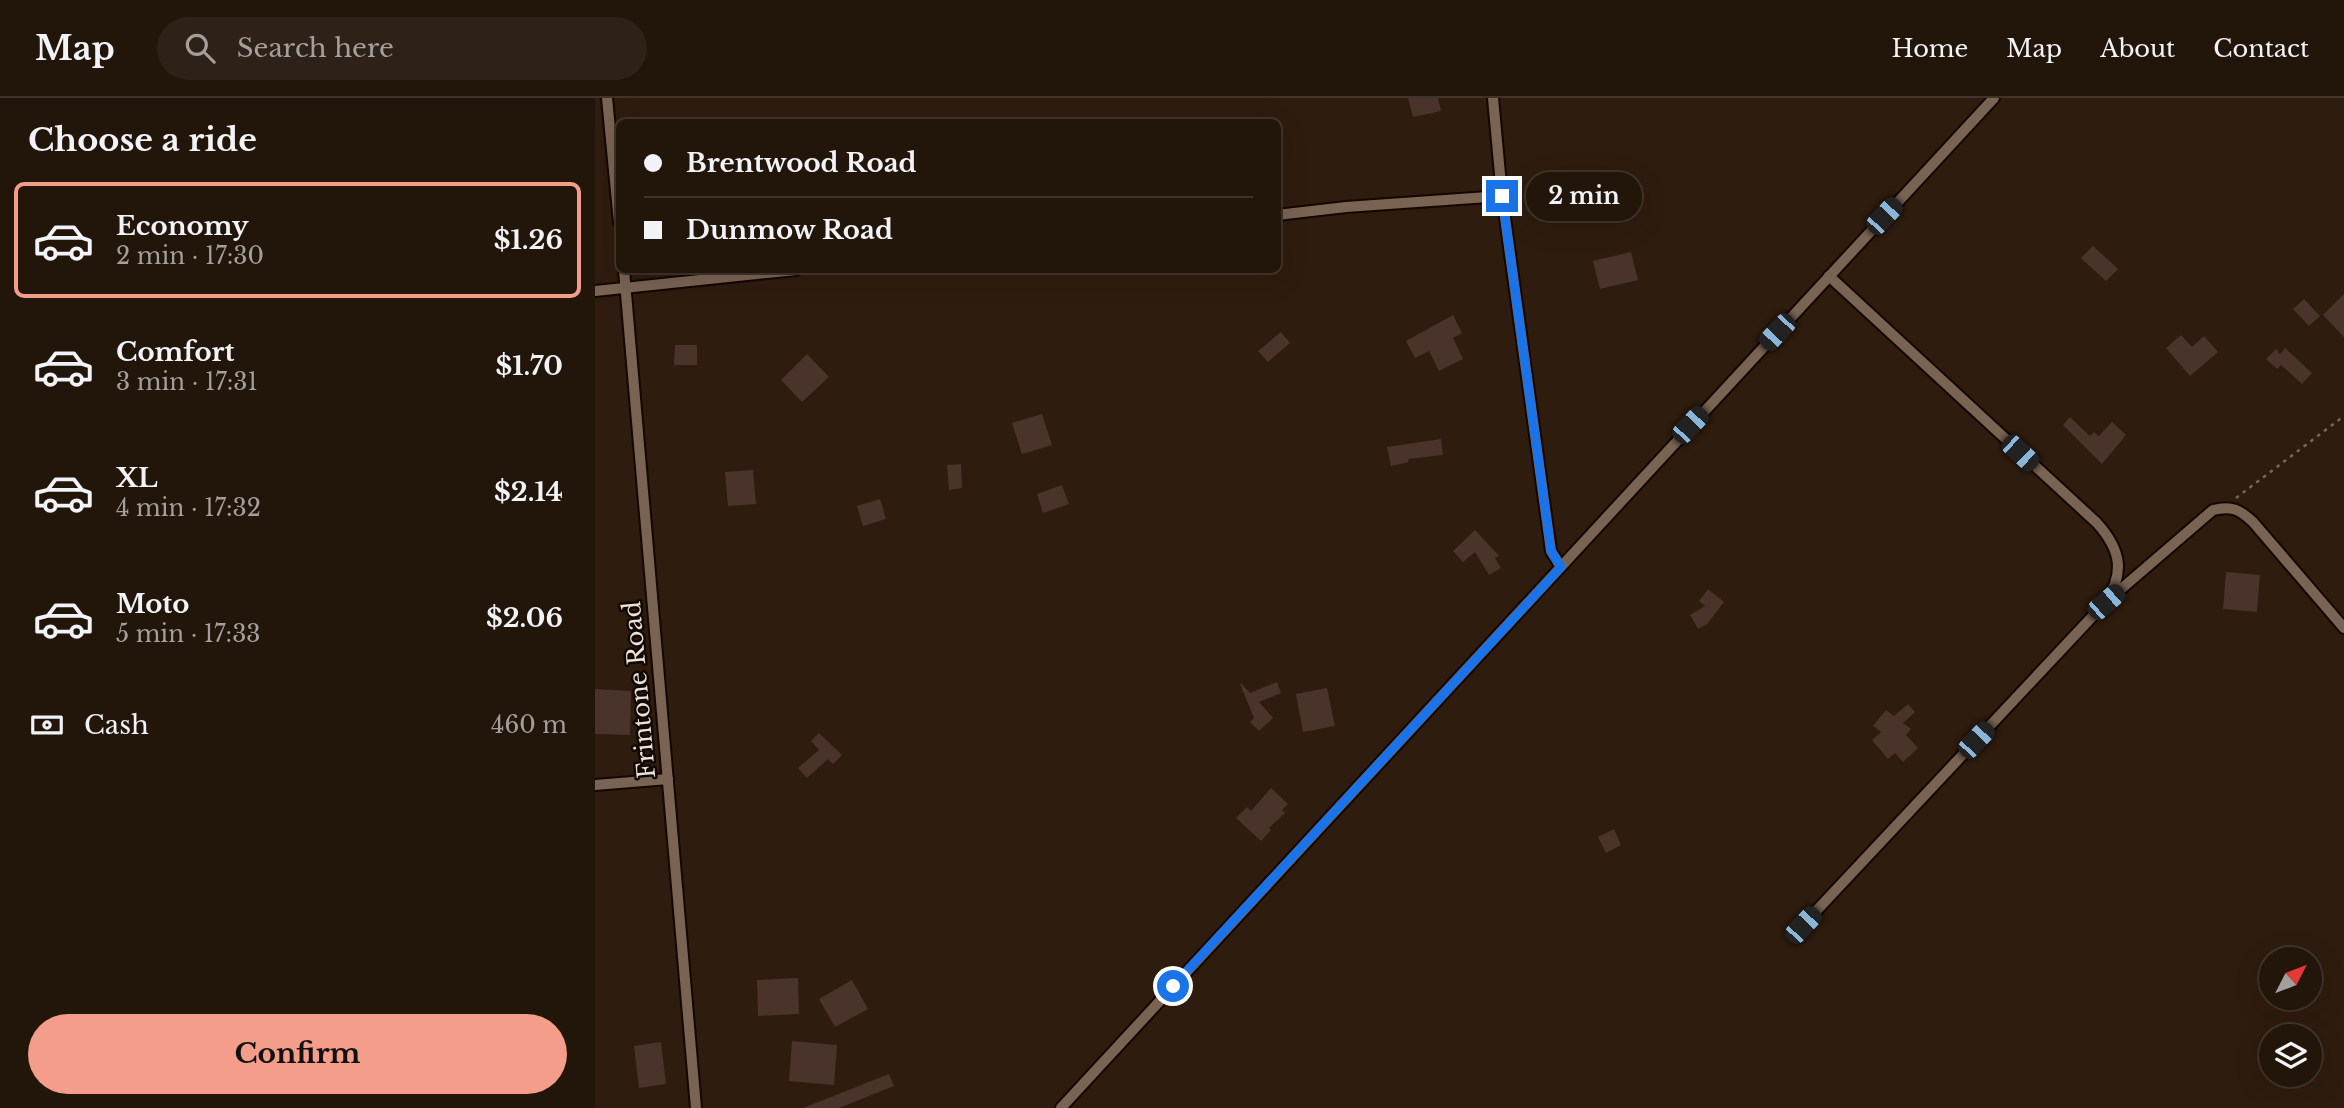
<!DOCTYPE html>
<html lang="en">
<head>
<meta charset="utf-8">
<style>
  :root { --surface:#22150a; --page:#2e2218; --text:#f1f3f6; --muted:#a29f9c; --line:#3f342b; --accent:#f49d8b }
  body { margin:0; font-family:"Libre Baskerville",serif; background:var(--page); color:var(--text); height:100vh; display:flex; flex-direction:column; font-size:26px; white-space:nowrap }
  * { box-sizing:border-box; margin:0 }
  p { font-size:23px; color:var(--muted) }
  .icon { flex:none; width:38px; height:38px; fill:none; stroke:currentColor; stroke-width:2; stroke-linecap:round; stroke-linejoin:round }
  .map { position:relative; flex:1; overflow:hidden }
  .sheet { display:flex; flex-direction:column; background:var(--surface); width:595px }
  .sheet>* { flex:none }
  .guide { position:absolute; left:21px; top:21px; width:665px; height:154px; border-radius:10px; box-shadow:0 7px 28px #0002,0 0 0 2px var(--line); display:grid; align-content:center; height:154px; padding:0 28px; background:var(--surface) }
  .needle { width:46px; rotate:48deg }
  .buttons { position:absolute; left:1664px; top:849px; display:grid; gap:14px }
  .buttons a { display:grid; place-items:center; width:63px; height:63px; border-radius:50%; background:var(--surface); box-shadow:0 7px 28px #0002,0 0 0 2px var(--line); font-size:35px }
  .end { position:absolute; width:32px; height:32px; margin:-16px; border:9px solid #1a73e8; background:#fff; box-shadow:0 0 0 4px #fff }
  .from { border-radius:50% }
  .bubble { position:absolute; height:49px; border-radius:24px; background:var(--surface); box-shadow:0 7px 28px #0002,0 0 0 2px var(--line); font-size:23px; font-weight:700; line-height:49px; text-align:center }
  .car { position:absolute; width:21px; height:42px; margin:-21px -10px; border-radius:9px; box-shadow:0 0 5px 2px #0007; background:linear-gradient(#222 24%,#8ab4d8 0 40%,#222 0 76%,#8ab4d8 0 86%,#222 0) }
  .guide b { display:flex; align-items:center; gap:24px; height:66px; font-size:26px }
  .guide b+b { border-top:2px solid var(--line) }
  .guide i { width:18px; height:18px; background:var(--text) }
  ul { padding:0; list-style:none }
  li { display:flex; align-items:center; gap:21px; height:116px; margin:0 14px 10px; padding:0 14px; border:4px solid transparent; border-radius:10px }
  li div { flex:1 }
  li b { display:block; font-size:26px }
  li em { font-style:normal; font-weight:700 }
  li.current { border-color:var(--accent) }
  li>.icon { width:63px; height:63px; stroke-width:1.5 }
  h2 { padding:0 28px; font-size:32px; line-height:84px }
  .pay { display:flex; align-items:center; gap:18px; height:77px; padding:0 28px; font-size:26px }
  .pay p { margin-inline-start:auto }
  .primary-button { display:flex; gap:14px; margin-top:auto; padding:14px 28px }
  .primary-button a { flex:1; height:80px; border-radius:42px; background:var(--accent); color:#111; font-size:28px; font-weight:700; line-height:80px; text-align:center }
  header { display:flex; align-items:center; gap:42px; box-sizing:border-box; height:98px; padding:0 35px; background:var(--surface); border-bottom:2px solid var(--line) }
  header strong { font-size:33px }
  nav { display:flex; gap:38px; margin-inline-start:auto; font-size:24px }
  .search { width:490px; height:63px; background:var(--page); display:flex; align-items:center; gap:18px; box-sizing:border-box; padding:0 24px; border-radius:38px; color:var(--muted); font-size:26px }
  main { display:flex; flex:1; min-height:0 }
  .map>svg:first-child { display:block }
  .building { fill:#4a332a }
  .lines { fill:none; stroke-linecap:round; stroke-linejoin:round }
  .minor-casing { stroke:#160600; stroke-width:14 }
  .path { stroke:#77675b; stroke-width:2.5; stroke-dasharray:3.5 5; stroke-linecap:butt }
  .minor { stroke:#796353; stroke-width:10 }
  .route { stroke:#1a73e8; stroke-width:9 }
  .labels { text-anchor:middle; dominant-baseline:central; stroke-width:5; stroke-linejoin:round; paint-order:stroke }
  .street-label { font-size:24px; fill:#eee1d7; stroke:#100804 }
</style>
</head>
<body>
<header>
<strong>Map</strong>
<div class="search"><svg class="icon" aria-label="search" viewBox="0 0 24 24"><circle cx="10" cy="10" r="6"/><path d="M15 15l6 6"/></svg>Search here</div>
<nav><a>Home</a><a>Map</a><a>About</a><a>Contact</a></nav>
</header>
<main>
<section class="sheet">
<h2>Choose a ride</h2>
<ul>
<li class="current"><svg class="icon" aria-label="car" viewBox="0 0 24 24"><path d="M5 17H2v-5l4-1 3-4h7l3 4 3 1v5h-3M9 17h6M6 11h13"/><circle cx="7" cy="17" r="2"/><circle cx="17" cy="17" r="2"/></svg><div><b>Economy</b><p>2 min · 17:30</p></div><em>$1.26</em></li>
<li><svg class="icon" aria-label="car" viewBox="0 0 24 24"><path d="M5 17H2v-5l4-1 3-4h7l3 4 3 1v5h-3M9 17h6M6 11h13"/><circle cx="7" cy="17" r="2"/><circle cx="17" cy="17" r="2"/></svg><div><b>Comfort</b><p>3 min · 17:31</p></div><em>$1.70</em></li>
<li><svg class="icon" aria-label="car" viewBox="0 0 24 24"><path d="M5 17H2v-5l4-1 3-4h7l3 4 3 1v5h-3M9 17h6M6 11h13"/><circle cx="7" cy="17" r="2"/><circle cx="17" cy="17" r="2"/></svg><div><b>XL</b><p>4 min · 17:32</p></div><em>$2.14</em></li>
<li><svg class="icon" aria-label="car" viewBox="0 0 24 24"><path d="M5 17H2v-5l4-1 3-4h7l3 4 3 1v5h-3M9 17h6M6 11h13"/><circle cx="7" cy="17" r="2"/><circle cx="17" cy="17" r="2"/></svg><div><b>Moto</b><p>5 min · 17:33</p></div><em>$2.06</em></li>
</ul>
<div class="pay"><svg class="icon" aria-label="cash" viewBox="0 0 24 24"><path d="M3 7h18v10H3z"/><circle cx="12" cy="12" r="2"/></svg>Cash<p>460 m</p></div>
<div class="primary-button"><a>Confirm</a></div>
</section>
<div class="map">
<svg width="1749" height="1010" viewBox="0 0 1749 1010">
  <rect width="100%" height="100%" fill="#2e1c0e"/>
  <g class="building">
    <path d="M813,0H843L846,13L818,19Z"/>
    <path d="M997,100L1000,113L977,117L974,104Z"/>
    <path d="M1498,148L1523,171L1511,183L1486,160Z"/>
    <path d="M1036,154L1043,182L1005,191L998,163Z"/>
    <path d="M1749,196V239L1728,217Z"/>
    <path d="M1709,201L1725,218L1714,228L1698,211Z"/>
    <path d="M858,217L867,235L858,240L868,261L844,273L834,253L820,260L811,243Z"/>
    <path d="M686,234L695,245L673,264L663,253Z"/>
    <path d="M1586,237L1597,249L1609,238L1623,254L1595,278L1571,250Z"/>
    <path d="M80,247H102V267H79Z"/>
    <path d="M1690,250L1717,275L1707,286L1686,267L1682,271L1671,261L1681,251L1685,256Z"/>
    <path d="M212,256L234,279L207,304L186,282Z"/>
    <path d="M447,316L457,347L427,356L417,325Z"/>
    <path d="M1475,319L1495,338L1499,334L1504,338L1517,324L1531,337L1507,366L1468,327Z"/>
    <path d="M846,341L848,357L813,361L814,364L796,368L792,349Z"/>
    <path d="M366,366L367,390L354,392L352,367Z"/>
    <path d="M158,372L161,406L133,408L130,374Z"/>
    <path d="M467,387L474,406L448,415L442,396Z"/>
    <path d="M285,401L291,421L268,428L262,408Z"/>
    <path d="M880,432L904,458L900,460L906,470L894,477L880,454L868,464L858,453Z"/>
    <path d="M1631,474L1665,477L1662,514L1628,511Z"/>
    <path d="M1113,491L1129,504L1112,526L1103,531L1095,517L1110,508L1104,503Z"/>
    <path d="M682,584L686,595L664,604L678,620L664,633L655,624L659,620L645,586L646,585L655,595Z"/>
    <path d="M732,590L740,628L708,634L701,596Z"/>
    <path d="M0,591L36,593L35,637L0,636Z"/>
    <path d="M1313,606L1320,614L1308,625L1316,631L1311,637L1323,650L1308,664L1300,655L1293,661L1277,642L1286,634L1278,628L1291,612L1299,618Z"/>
    <path d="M224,635L247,657L238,666L233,661L212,680L203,670L224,652L216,643Z"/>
    <path d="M676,690L693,706L687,712L690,715L674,730L676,732L666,743L641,720L652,709L656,713Z"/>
    <path d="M1019,731L1026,747L1011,755L1003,739Z"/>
    <path d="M203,880L204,916L163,918L162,882Z"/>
    <path d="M257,882L273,911L240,929L224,901Z"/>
    <path d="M197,943L242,947L239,987L194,983Z"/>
    <path d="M66,944L71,986L44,990L39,948Z"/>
    <path d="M294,976L299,988L244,1010H208Z"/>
  </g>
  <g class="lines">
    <g class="minor-casing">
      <g id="minor">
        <path d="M12,0L24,124"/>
        <path d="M898,0L907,98L956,453L966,469"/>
        <path d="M682,117L751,109L907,98"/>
        <path d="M29,172L101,1010"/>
        <path d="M0,193L201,172"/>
        <path d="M1518,498L1618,412C1637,407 1645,412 1658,424L1749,530"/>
        <path d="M0,687L73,681"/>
        <path d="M1208,827L1511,504C1530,474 1526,452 1502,425L1234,178"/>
        <path d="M466,1010L1399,0"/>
      </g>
    </g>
    <path class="path" d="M1641,400L1749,318"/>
    <use href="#minor" class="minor"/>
  </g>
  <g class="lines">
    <path class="route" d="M578,888L966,469L956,453L907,98"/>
  </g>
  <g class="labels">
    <g class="street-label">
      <text transform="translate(44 592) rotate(-95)">Frintone Road</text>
    </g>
  </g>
</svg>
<div class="buttons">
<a><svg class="needle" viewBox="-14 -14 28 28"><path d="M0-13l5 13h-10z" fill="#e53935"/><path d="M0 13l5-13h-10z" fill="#a29f9c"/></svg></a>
<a><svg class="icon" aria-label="layers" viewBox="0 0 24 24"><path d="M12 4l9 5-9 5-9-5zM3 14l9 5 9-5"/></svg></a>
</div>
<i class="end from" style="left:578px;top:888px"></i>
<i class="end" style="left:907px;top:98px"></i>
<div class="bubble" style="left:931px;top:74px;width:116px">2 min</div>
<i class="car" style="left:1289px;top:118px;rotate:43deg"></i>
<i class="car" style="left:1182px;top:234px;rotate:223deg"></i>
<i class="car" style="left:1095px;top:327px;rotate:43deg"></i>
<i class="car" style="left:1425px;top:355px;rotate:133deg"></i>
<i class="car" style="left:1511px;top:504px;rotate:49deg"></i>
<i class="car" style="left:1381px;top:642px;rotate:43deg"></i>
<i class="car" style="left:1208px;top:827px;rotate:43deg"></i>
<div class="guide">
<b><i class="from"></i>Brentwood Road</b>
<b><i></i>Dunmow Road</b>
</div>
</div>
</main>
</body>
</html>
